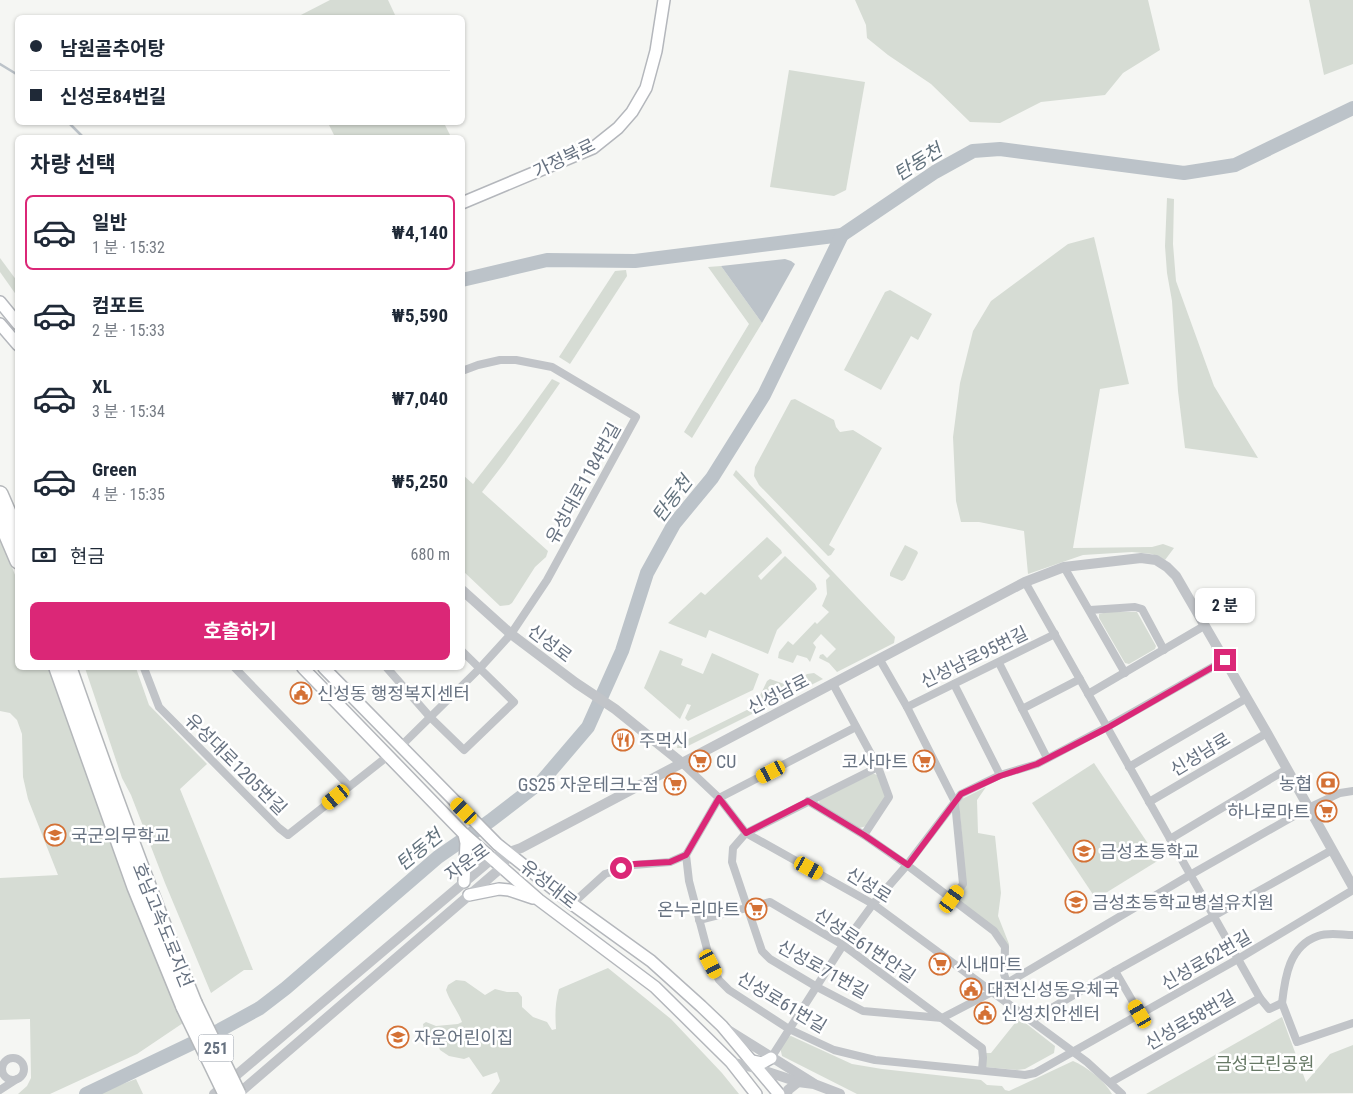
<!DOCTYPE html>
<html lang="ko">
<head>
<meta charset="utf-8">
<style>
  :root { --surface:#fff; --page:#f6f6f7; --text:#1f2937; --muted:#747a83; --line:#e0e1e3; --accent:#db2777 }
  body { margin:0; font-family:"Roboto Condensed","Noto Sans KR",sans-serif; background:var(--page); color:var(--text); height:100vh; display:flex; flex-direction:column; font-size:19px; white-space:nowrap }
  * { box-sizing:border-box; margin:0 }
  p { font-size:16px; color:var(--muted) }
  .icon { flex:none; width:28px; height:28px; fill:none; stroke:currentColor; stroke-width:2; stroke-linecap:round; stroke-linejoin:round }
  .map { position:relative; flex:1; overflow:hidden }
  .panel { position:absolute; left:15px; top:135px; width:450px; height:535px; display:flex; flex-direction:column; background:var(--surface); border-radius:8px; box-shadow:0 1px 4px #0004 }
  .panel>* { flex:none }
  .guide { position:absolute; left:15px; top:15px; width:450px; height:110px; border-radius:8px; box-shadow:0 1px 4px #0004; display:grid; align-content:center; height:110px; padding:0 15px; background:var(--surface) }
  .end { position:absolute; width:22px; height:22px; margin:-11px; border:6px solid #db2777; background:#fff; box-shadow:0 0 0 2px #fff }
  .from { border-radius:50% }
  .bubble { position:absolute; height:35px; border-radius:8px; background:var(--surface); box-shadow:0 1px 4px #0004; font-size:16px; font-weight:700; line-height:35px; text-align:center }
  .car { position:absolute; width:15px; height:30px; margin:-15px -8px; border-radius:6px; box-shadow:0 0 4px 1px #0007; background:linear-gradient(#f5c518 24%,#345 0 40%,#f5c518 0 76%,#345 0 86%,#f5c518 0) }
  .guide b { display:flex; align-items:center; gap:18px; height:48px; font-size:19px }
  .guide b+b { border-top:1px solid var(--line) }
  .guide i { width:12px; height:12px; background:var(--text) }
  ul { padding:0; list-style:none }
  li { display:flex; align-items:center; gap:15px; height:75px; margin:0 10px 8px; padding:0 5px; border:2px solid transparent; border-radius:8px }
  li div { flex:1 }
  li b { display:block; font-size:19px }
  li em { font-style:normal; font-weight:700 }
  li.active { border-color:var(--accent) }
  li>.icon { width:45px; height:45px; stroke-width:1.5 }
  h2 { padding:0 15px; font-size:22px; line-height:60px }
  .pay { display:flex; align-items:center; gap:12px; height:55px; padding:0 15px; font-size:19px }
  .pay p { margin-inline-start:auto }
  .cta { display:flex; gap:10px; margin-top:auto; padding:10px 15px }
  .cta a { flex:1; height:58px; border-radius:8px; background:var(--accent); color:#fff; font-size:20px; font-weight:700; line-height:58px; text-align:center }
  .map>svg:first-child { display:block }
  .green { fill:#d6dcd4 }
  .water { fill:#bcc3c9 }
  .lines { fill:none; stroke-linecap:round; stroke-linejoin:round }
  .stream { stroke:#bcc3c9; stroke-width:2.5 }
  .river { stroke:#bcc3c9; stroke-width:14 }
  .secondary-casing { stroke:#b4b7bc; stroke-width:14 }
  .motorway-casing { stroke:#b4b7ba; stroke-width:18 }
  .minor { stroke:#c1c4c8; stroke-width:8 }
  .tertiary { stroke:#c1c4c8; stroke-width:10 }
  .secondary { stroke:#fff; stroke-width:11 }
  .motorway { stroke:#fff; stroke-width:15 }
  .motorway-bridge-casing { stroke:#b4b7ba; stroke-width:18; stroke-linecap:butt }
  .motorway-bridge { stroke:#fff; stroke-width:15 }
  .route { stroke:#db2777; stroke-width:6 }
  .labels { text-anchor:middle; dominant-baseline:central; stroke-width:5; stroke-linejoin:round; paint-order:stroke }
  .shield { fill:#fff; stroke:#959ca7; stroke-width:1 }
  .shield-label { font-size:16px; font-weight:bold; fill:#677281 }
  .street-label { font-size:18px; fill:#677281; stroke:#fff }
  .poi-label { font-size:18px; fill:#677281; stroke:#fff; text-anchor:start }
  .park-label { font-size:18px; fill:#677966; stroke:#fff }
  .water-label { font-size:19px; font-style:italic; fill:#63737e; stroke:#fff }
</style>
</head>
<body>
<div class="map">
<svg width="1353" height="1094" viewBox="0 0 1353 1094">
  <rect width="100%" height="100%" fill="#f5f6f3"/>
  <g class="green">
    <path d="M330,0H388L396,17H297Z"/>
    <path d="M855,0H1148L1160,50L1123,73L1105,95L1041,102L1000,123L970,122L931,84L888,55L867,38L866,25Z"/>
    <path d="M1309,0H1353V64L1324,75Z"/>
    <path d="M789,70L865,82L846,190L834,196L770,187Z"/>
    <path d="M328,123H444L451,137H335Z"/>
    <path d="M1167,198L1174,199L1173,244L1176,281L1214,386L1258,458L1185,448L1178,391L1172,301L1167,273L1165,246Z"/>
    <path d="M1094,237L1129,384L1100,389L1073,548L1152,547L1163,544L1174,548L1165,560L1152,554L1132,552L1083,555L1028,574L1024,531L979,522H961L956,501L953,437L960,383L973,331L991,301L1068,244Z"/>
    <path d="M0,258L17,281V296L0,272Z"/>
    <path d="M721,266L762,323L692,438L684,432L749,324L708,267Z"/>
    <path d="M626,270L627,276L570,364L559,357L615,271Z"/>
    <path d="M890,290L932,314L918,340L911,336L881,390L844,370L885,292Z"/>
    <path d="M552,379L560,383L505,462L482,492L548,551L546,557L535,567L512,603L509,605L500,606L463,571V475L473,484L521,422Z"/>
    <path d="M795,399L834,420L836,427L840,432L853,430L882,448L829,545L835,549L831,555L828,556L759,485L754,476L755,467L791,400Z"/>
    <path d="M736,470L895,637L894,643L837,672L829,663L819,658L820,655L823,654L827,658L836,649L821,634L813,643L816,647L810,662L807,658L797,655L793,663L778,658L779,652L788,641L793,645L815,622L817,624L829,612L822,606L827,594L826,580L830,576L733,475Z"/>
    <path d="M0,536L17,580L18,668H50L130,891L183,1023L137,1054L50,1094H18L27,1086L31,1078L30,1019L0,1020V878L58,875L28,799L23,777L22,734L17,720L10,713L0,711Z"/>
    <path d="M767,537L781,550L782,553L758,576L761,580L785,556L815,584L817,589L777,630L768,654L709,630L706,638L668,623L701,592L705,595Z"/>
    <path d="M905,545L917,551L918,553L905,579L902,581L890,576V573Z"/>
    <path d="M1108,612H1137L1156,646L1155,649L1129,664L1125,663L1099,618V614Z"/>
    <path d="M660,650L683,659L681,665L703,674L712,653L759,674L753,690L688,721L685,718L691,705L687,704L680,719L644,688Z"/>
    <path d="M85,668H136L149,705L207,764L180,789L253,970H244L211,993L165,883L131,795L122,778Z"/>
    <path d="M814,673L823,679L801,690V679L807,674Z"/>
    <path d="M770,679L790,686V695L684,748H677L678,742L688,739L755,706L767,681Z"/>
    <path d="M1094,763L1159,860L1096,899L1032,803Z"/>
    <path d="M872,773L877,775L886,797L867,826L859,828L820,805L819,801L821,798Z"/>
    <path d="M986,787L977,800L978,833L995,836L1001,893L998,916L1009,944L1008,963L1006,945L958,900V895L966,884L959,803L962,799Z"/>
    <path d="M608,968L671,1019L722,1073L739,1094H491L500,1081L497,1072L483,1077L469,1057L464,1059L449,1056L440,1050L437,1043L424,1031L423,1024L426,1022L436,1026L458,1024L462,1022C458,1011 450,1002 446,990L448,985L456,980L465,981L485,995L495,989L507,992H518L522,997V1007L533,1017L547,1022L552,1030L556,1029C555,1015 555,1003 559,989Z"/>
    <path d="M1282,1017L1306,1082L1330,1054L1353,1045V1093L1146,1094Z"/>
    <path d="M1019,1018L1055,1046L1054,1053L1025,1069L1017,1070L985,1067L986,1053H991Z"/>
    <path d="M791,1036L852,1064L882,1069L981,1080L987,1085L1002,1086L1005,1090L1009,1091L1073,1061C1087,1067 1104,1080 1112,1094H857L782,1056L780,1047L787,1037Z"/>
    <path d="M136,1079L143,1094H96Z"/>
  </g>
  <path class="water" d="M785,259L791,261L795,264L762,323L721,266Z"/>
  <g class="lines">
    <g class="stream">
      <path d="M0,64L18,75"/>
      <path d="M68,122L84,138"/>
    </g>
    <g class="river">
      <path d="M462,280L547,260L635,261L842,235"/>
      <path d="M86,1094L220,1030L260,1008L286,988L438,857L490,821L542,781L588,727L622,651L647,573L674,524L712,478L764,395L842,235L935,172L973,151L1000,149L1184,173L1235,165L1353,108"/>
    </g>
    <g class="secondary-casing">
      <g id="secondary">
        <path d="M462,203L593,148L618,128L632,112L646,88L656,51L664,0"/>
        <path d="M0,302L18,324"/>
        <path d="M0,324L18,345"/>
        <path d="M303,668L464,834L539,900L655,987L731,1062L756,1094"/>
        <path d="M324,668L497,844L572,904L651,961L701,1006L722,1026L779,1094"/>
        <path d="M464,882L466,843L464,834"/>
        <path d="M469,895L499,889L509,890L533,898"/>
        <path d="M752,1061L762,1063L771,1058"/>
      </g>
    </g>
    <g class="motorway-casing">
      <g id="motorway">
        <path d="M0,494L16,531"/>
        <path d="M0,519L18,561"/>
        <path d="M57,668L135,887L184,1007"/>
        <path d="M69,668C108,780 149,892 194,1003"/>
      </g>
    </g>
    <g class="minor">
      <path d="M1064,567L1125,673"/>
      <path d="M1025,582L1260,998"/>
      <path d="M1090,610L1135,607L1142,609L1164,650"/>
      <path d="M880,660L907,707L955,802L963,884L952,899"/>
      <path d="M999,663L1047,758"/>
      <path d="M144,668L159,707L279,828L288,835L388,756"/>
      <path d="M235,668L349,786"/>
      <path d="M387,668L430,717L464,750L514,702L462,651"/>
      <path d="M833,684L878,767L889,797L864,835"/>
      <path d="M954,684L1000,775"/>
      <path d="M1088,694L1204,626"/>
      <path d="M907,707L1055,634"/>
      <path d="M1022,709L1080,679"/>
      <path d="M856,727L719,798L686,855L689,881L711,964L719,980L729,990L789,1029L834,1050L875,1060L1025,1075L1035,1073L1238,959L1353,890"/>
      <path d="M401,746L480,668L511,634L547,580L636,417L552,367L516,360H500L478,365L462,371"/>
      <path d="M682,763L719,798L746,833L873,904L1087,1062L1122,1094"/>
      <path d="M878,767L746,833L733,848L732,862L762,951L770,959L817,987L863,1011L942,1018L992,992L1190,875L1308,808L1340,793L1353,791"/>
      <path d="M1129,767L1247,698"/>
      <path d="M808,801L864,835L907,865L994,931L1005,947L1004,974L1007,983"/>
      <path d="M1149,802L1267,733"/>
      <path d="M1170,839L1287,769"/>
      <path d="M572,904L605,874L634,865L670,862L686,855"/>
      <path d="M699,920L770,902L843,945L982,1048L983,1058L982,1070"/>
      <path d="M1115,971L1140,1014"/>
      <path d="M1282,1003L1297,1042L1353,1023"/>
      <path d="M1031,1020L1115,971L1332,850"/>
      <path d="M771,1058L843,945L873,904L907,865L961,794L1000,775L1037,764L1107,727L1225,660"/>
      <circle cx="13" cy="1069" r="11"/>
      <path d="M1111,1082L1260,998L1269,1009L1282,1003C1285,977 1289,946 1318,936C1329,932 1342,935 1353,935"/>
      <path d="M0,1090L17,1079"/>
    </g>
    <g class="tertiary">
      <path d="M462,590L511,634L576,683L615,709L682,763"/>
      <path d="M728,1030L813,1083"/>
      <path d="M731,1062L759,1069L798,1082L814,1084L840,1094"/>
      <path d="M214,1094L493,858L521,848L1025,582L1064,567L1141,558L1156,560L1167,567L1176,576L1267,733L1353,887"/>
      <path d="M238,1094L502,867L505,861"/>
      <path d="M787,1094L788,1090L798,1082"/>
    </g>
    <use href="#secondary" class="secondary"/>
    <use href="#motorway" class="motorway"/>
    <g class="motorway-bridge-casing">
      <g id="motorway-bridge">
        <path d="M194,1003L238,1094"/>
        <path d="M184,1007L226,1094"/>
      </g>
    </g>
    <use href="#motorway-bridge" class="motorway-bridge"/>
  </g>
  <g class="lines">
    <path class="route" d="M621,868L634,864L670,862L686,855L719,798L746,833L808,801L864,835L908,865L961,794L1000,776L1037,764L1107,728L1225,660"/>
  </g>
  <defs>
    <g id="civic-ring" transform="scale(1.125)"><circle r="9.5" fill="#fff" stroke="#d47135" stroke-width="1.5"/><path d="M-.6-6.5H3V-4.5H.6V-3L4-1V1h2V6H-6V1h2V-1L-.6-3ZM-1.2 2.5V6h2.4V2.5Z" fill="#d47135"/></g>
    <g id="restaurant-ring" transform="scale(1.125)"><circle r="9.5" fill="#fff" stroke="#d47135" stroke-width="1.5"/><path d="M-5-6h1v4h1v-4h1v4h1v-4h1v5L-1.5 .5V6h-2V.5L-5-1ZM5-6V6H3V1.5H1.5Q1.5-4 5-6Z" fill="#d47135"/></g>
    <g id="supermarket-ring" transform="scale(1.125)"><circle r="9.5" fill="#fff" stroke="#d47135" stroke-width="1.5"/><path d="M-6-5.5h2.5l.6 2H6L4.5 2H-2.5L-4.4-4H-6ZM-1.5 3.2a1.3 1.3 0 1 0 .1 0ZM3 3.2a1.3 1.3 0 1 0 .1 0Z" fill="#d47135"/></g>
    <g id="bank-ring" transform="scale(1.125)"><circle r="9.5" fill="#fff" stroke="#d47135" stroke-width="1.5"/><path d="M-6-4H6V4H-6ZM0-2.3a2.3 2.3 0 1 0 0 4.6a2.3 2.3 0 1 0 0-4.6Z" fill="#d47135"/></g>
    <g id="university-ring" transform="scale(1.125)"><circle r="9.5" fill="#fff" stroke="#d47135" stroke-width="1.5"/><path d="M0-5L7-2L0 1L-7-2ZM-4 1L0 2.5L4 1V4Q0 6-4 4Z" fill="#d47135"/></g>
    <g id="school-ring" transform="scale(1.125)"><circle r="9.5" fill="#fff" stroke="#d47135" stroke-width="1.5"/><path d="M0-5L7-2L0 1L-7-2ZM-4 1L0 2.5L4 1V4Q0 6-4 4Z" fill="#d47135"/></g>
  </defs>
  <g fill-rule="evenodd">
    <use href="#civic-ring" x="301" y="693"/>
    <use href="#restaurant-ring" x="623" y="740"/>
    <use href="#supermarket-ring" x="700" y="761"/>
    <use href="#supermarket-ring" x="924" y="761"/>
    <use href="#bank-ring" x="1328" y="783"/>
    <use href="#supermarket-ring" x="675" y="784"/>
    <use href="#supermarket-ring" x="1326" y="811"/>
    <use href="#university-ring" x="55" y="835"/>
    <use href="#school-ring" x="1084" y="851"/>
    <use href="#school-ring" x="1076" y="902"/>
    <use href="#supermarket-ring" x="756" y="909"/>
    <use href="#supermarket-ring" x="940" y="964"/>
    <use href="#civic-ring" x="971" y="989"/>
    <use href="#civic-ring" x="985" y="1013"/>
    <use href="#school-ring" x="398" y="1037"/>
  </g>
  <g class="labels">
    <rect class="shield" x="198.5" y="1034.5" width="35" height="27" rx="4"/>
    <g class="shield-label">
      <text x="216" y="1048">251</text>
    </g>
    <g class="street-label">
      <text transform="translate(564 158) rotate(-26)">가정북로</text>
      <text transform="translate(583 483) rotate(-61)">유성대로1184번길</text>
      <text transform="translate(550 643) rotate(37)">신성로</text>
      <text transform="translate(974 657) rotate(-26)">신성남로95번길</text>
      <text transform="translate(778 694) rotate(-27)">신성남로</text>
      <text transform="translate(1200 754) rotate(-31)">신성남로</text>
      <text transform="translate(236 764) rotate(45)">유성대로1205번길</text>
      <text transform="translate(467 862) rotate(-36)">자운로</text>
      <text transform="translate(549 884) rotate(38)">유성대로</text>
      <text transform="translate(869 885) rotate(32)">신성로</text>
      <text transform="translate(163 925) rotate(68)">호남고속도로지선</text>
      <text transform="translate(865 945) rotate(34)">신성로61번안길</text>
      <text transform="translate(1206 960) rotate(-30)">신성로62번길</text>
      <text transform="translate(823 969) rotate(29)">신성로71번길</text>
      <text transform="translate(782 1002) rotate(31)">신성로61번길</text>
      <text transform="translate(1190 1020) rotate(-30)">신성로58번길</text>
    </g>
    <g class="poi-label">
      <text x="317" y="693">신성동 행정복지센터</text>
      <text x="639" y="740">주먹시</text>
      <text x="716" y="761">CU</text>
      <text x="908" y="761" text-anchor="end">코사마트</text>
      <text x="1312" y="783" text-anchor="end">농협</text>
      <text x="659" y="784" text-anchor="end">GS25 자운테크노점</text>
      <text x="1310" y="811" text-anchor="end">하나로마트</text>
      <text x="71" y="835">국군의무학교</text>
      <text x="1100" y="851">금성초등학교</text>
      <text x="1092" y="902">금성초등학교병설유치원</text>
      <text x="740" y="909" text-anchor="end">온누리마트</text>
      <text x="956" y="964">시내마트</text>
      <text x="987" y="989">대전신성동우체국</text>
      <text x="1001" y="1013">신성치안센터</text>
      <text x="414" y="1037">자운어린이집</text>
    </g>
    <g class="park-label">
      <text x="1265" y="1063">금성근린공원</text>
    </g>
    <g class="water-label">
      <text transform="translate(918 162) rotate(-32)">탄동천</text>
      <text transform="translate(672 499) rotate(-53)">탄동천</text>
      <text transform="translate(419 850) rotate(-39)">탄동천</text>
    </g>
  </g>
</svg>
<i class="end from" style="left:621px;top:868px"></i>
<i class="end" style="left:1225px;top:660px"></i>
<div class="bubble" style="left:1195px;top:588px;width:60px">2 분</div>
<i class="car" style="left:771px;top:772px;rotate:243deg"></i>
<i class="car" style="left:336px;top:797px;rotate:231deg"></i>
<i class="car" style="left:464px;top:811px;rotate:316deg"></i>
<i class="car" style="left:809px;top:868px;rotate:119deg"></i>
<i class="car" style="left:952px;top:899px;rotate:36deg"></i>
<i class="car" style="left:711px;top:964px;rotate:152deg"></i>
<i class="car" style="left:1140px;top:1014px;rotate:330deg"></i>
<div class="guide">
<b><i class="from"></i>남원골추어탕</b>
<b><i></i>신성로84번길</b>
</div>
<section class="panel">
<h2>차량 선택</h2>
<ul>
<li class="active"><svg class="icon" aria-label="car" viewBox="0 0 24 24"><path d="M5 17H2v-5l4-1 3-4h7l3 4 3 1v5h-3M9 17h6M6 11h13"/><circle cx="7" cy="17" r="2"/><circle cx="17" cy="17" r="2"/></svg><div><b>일반</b><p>1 분 · 15:32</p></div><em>₩4,140</em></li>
<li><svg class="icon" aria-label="car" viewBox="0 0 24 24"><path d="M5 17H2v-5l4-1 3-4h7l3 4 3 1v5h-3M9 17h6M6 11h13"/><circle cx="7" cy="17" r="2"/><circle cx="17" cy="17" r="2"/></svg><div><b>컴포트</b><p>2 분 · 15:33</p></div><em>₩5,590</em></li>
<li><svg class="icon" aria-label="car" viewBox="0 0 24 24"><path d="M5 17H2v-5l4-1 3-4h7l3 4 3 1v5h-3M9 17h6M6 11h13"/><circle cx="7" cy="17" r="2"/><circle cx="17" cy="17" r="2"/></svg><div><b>XL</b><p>3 분 · 15:34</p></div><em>₩7,040</em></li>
<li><svg class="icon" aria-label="car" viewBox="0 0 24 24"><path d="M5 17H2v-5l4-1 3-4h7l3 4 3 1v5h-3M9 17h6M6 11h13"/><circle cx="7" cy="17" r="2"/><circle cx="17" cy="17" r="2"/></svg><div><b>Green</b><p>4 분 · 15:35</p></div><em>₩5,250</em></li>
</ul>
<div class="pay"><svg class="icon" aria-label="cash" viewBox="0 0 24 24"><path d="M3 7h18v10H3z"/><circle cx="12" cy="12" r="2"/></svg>현금<p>680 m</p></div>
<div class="cta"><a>호출하기</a></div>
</section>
</div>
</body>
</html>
